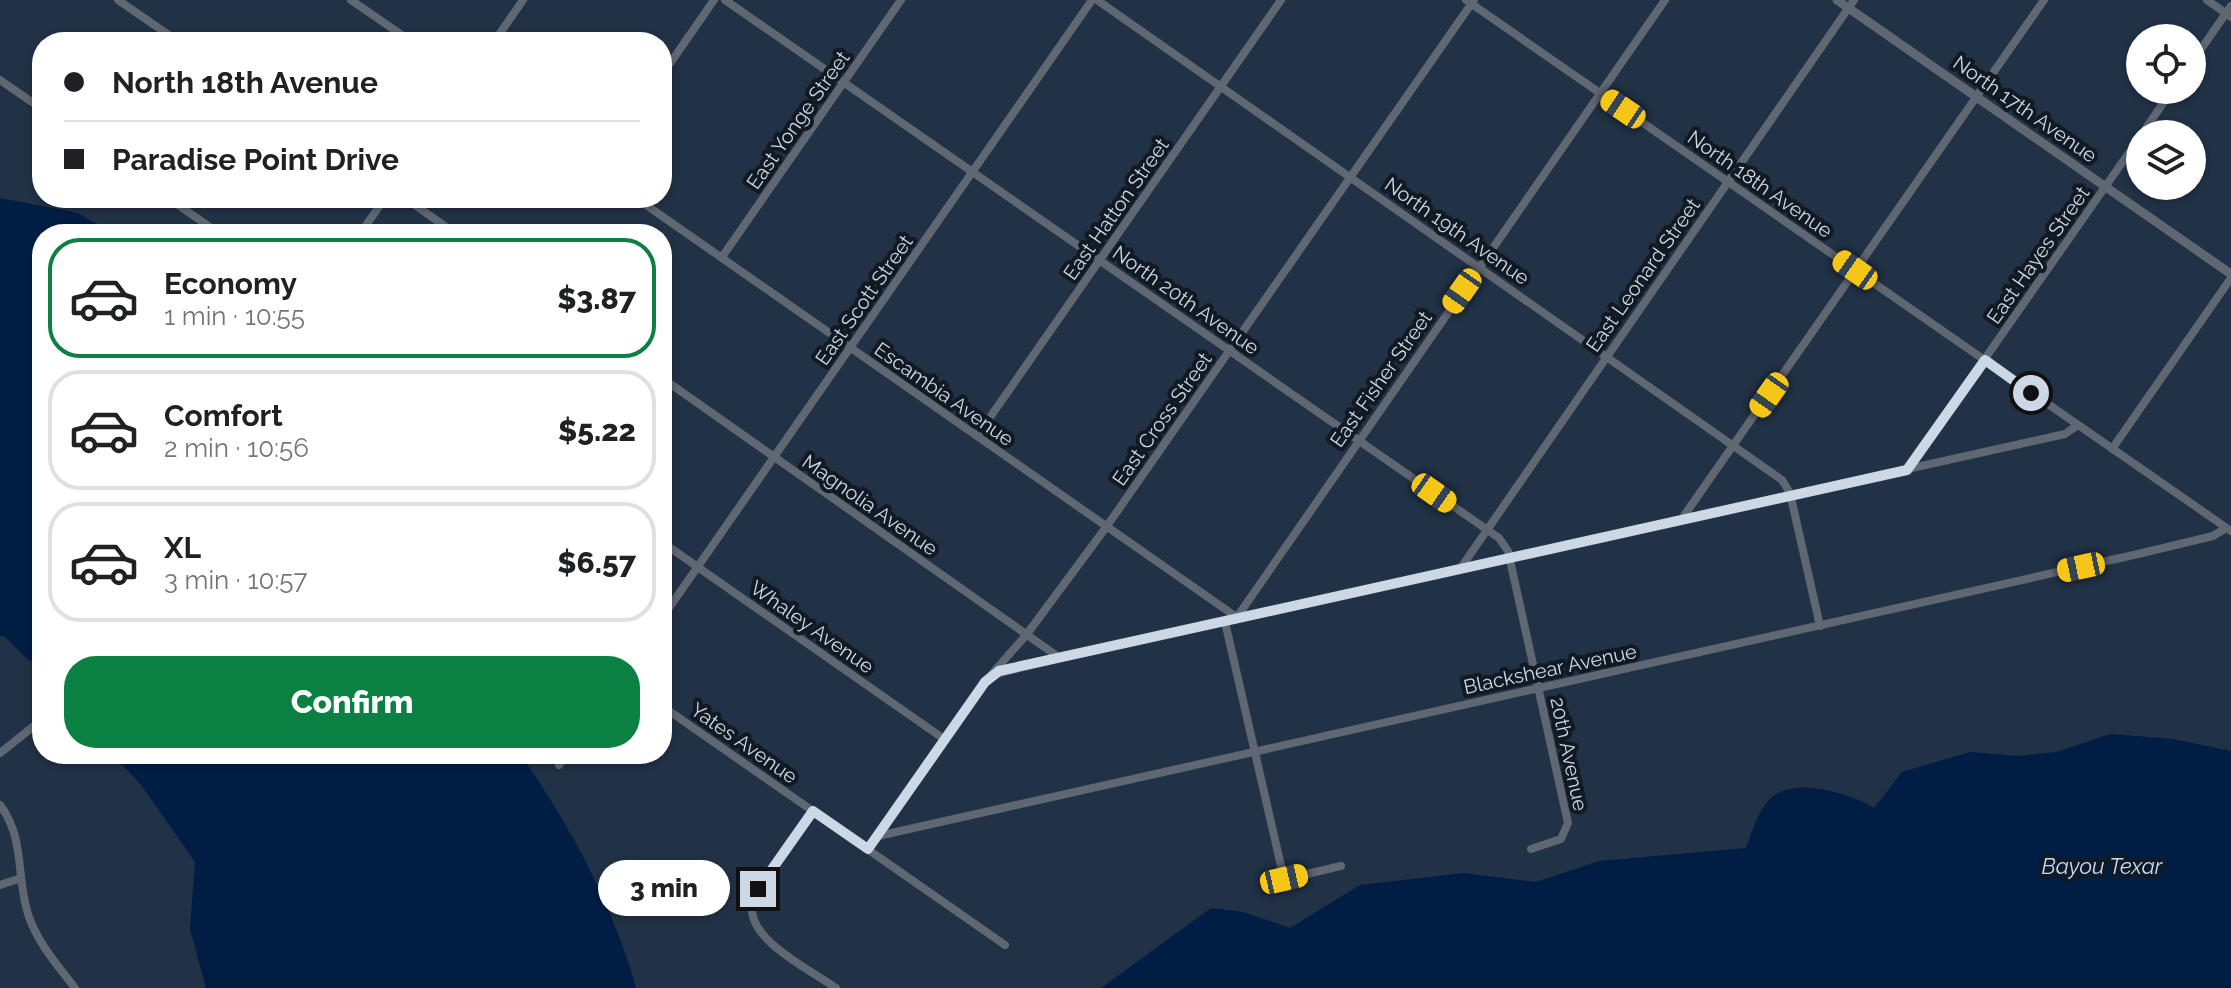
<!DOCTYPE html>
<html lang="en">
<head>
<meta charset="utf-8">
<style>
  :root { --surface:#fff; --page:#f6f6f6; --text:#202124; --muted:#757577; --line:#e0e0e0; --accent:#0b8043 }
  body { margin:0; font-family:Raleway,sans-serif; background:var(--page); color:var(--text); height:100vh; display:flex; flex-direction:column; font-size:30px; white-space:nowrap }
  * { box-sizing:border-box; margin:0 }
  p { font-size:26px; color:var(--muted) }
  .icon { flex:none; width:44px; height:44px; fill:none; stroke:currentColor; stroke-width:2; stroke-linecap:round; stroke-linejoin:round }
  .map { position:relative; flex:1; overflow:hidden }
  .details { position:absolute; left:32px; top:224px; width:640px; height:540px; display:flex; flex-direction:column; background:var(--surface); border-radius:32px; box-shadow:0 2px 6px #0004 }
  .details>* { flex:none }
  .top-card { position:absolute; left:32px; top:32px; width:640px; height:176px; border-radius:32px; box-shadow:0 2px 6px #0004; display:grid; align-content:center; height:176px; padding:0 32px; background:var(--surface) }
  .fabs { position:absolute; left:2126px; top:24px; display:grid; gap:16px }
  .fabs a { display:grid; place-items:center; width:80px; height:80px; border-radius:50%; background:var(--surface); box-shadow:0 2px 6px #0004; font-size:40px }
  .end { position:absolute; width:36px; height:36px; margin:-18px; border:10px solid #cdd8e6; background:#111; box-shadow:0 0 0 4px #111 }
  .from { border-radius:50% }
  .bubble { position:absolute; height:56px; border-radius:28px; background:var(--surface); box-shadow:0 2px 6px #0004; font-size:26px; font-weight:800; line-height:56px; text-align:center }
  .car { position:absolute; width:24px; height:48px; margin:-24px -12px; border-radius:10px; box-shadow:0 0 6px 2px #0007; background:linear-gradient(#f5c518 24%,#345 0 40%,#f5c518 0 76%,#345 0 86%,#f5c518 0) }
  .top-card b { display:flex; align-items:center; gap:28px; height:76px; font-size:30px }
  .top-card b+b { border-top:2px solid var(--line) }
  .top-card i { width:20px; height:20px; background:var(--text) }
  ul { padding:14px 0 0; list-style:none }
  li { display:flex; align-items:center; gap:24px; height:120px; margin:0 16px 12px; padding:0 16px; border:4px solid var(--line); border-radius:32px }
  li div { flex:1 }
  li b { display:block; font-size:30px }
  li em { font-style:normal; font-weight:800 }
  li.selected { border-color:var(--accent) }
  li>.icon { width:72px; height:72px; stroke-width:1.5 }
  .primary-button { display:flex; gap:16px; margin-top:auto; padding:16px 32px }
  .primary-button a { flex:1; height:92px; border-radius:32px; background:var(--accent); color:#fff; font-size:32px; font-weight:800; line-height:92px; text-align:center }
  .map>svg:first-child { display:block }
  .water { fill:#001d44 }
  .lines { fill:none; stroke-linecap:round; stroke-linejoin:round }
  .minor { stroke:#5f6772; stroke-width:8 }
  .tertiary { stroke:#5f6772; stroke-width:9 }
  .route { stroke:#cdd8e6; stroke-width:10 }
  .labels { text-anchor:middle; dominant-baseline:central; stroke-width:8; stroke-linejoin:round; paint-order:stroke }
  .street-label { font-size:20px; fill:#cdd8e6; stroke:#111922 }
  .water-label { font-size:22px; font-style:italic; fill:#c3dcfe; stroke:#111922 }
</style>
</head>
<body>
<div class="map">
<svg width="2231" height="988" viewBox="0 0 2231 988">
  <rect width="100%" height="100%" fill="#213146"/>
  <g class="water">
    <path d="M0,198L78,213L113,234H42V665L27,659L4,636H0Z"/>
    <path d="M2111,734L2173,739L2231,751V988H1101L1211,908L1243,912L1290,928L1360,885L1464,873L1536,882L1599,861L1746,848C1753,830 1757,811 1772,797C1796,777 1851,794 1874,808L1902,772L1970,752L2018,756L2056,752Z"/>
    <path d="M112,754H526L525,761C572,829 614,908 636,988H206L190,929L195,862L142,786Z"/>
  </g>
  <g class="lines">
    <g class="minor">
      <path d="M118,0L179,42"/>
      <path d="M351,0L412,42"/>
      <path d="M725,0L1499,538L1508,551L1568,823L1561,839L1531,849"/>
      <path d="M1097,0L1782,480L1790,493L1820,626"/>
      <path d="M1466,0L2231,531"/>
      <path d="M2207,0L2231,17"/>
      <path d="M494,42L523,0"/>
      <path d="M2192,62L2231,6"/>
      <path d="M662,75L714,0"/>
      <path d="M0,80L42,109"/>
      <path d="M2142,134L2172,90"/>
      <path d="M168,198L220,234"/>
      <path d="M405,198L456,234"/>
      <path d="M636,198L1235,616"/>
      <path d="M360,234L385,198"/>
      <path d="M722,257L901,0"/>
      <path d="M662,378L1060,658L2065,434L2078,425"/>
      <path d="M977,436L1281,0"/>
      <path d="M2112,449L2231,278"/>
      <path d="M1907,470L2140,137"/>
      <path d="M1681,520L2044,0"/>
      <path d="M662,542L944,739"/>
      <path d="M1460,569L1854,0"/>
      <path d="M662,618L1092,0"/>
      <path d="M1235,620L1665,0"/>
      <path d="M1225,622L1284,879"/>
      <path d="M995,674L1060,658"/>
      <path d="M662,706L1005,945"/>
      <path d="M0,753L34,726"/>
      <path d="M559,765L567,754"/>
      <path d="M0,805C25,838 16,876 28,914C37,942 57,965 75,988"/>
      <path d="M813,811L754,896C738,936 808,968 836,988"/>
      <path d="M878,836L2138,554L2213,536L2226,528"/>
      <path d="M868,849L985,682L1027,634L1107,526L1474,0"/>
      <path d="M1273,882L1341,866"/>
      <path d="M0,885L21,878"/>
    </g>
    <path class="tertiary" d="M1837,0L2231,274"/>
  </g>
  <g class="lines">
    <path class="route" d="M758,889L813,811L868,849L985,682L999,671L1907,470L1985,360L2031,393"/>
  </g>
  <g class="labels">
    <g class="street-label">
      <text transform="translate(2025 109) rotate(35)">North 17th Avenue</text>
      <text transform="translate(798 120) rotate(-55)">East Yonge Street</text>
      <text transform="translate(1760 184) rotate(35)">North 18th Avenue</text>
      <text transform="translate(1116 209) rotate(-55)">East Hatton Street</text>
      <text transform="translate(1457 231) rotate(35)">North 19th Avenue</text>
      <text transform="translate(2038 255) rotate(-55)">East Hayes Street</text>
      <text transform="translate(1643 275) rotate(-55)">East Leonard Street</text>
      <text transform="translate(864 300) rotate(-55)">East Scott Street</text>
      <text transform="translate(1186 300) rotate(35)">North 20th Avenue</text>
      <text transform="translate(1381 379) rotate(-55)">East Fisher Street</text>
      <text transform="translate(944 394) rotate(35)">Escambia Avenue</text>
      <text transform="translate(1162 419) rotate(-55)">East Cross Street</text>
      <text transform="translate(870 505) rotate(35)">Magnolia Avenue</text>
      <text transform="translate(812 627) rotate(35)">Whaley Avenue</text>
      <text transform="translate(1550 669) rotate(-12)">Blackshear Avenue</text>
      <text transform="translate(744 743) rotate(35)">Yates Avenue</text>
      <text transform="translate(1569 754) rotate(78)">20th Avenue</text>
    </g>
    <g class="water-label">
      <text x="2102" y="866">Bayou Texar</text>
    </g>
  </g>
</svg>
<div class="fabs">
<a><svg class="icon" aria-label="locate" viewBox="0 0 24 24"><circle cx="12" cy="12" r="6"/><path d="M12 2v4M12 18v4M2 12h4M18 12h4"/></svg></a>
<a><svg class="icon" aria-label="layers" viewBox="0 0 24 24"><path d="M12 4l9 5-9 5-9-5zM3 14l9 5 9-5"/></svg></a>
</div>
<i class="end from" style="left:2031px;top:393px"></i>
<i class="end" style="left:758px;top:889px"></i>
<div class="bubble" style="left:598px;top:860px;width:132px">3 min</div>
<i class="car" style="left:1623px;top:109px;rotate:304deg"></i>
<i class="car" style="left:1855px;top:270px;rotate:305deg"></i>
<i class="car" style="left:1462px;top:291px;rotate:215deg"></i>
<i class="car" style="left:1769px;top:395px;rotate:215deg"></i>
<i class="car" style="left:1434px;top:493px;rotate:125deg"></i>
<i class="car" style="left:2081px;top:567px;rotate:258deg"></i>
<i class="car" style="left:1284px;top:879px;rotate:77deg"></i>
<div class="top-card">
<b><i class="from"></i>North 18th Avenue</b>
<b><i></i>Paradise Point Drive</b>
</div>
<section class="details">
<ul>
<li class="selected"><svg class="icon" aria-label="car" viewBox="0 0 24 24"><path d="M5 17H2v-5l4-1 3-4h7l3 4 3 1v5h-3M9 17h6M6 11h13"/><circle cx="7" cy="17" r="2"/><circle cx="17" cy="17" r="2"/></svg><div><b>Economy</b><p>1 min · 10:55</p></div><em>$3.87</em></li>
<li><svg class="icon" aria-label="car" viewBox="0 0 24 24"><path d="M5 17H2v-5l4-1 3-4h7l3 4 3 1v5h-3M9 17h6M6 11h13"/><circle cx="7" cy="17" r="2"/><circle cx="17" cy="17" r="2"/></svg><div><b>Comfort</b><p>2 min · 10:56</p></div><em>$5.22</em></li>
<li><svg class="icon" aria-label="car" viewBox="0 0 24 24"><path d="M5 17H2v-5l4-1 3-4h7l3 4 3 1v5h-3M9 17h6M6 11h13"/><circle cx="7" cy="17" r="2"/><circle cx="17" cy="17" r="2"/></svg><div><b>XL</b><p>3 min · 10:57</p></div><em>$6.57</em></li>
</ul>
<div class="primary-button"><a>Confirm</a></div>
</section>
</div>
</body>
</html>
